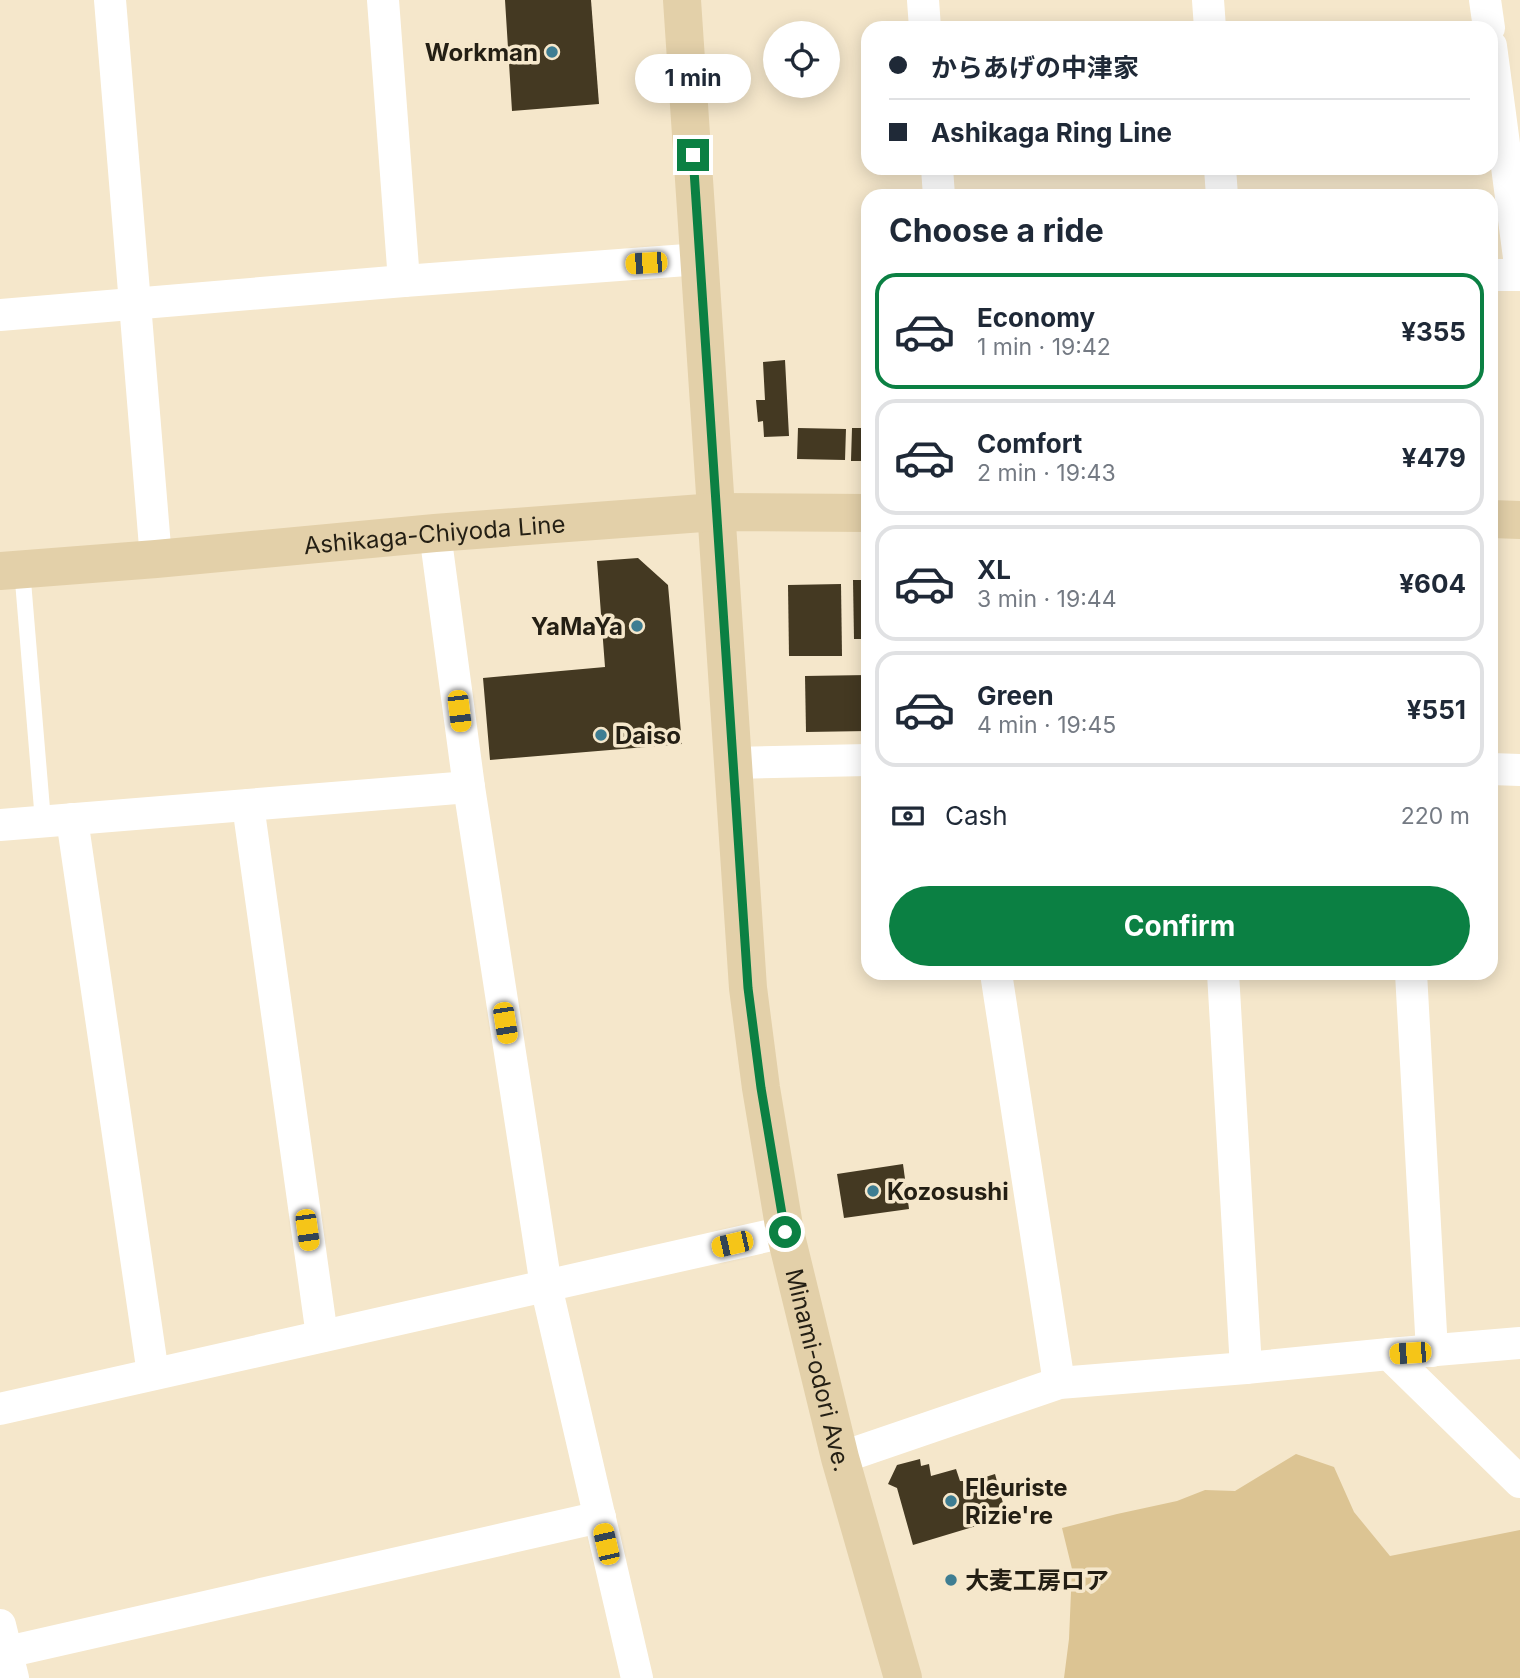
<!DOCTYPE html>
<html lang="en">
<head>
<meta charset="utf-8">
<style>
  :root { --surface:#fff; --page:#f6f6f7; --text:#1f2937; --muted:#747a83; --line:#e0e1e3; --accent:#0b8043 }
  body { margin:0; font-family:Inter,"Noto Sans JP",sans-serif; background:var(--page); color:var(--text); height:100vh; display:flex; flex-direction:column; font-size:26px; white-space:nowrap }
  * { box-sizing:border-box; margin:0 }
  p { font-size:23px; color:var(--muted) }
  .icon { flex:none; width:38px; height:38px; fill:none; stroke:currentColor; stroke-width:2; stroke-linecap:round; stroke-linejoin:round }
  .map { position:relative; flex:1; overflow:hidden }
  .drawer { position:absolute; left:861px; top:189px; width:637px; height:791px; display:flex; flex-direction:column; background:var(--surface); border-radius:21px; box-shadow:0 4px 18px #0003 }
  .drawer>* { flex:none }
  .guide { position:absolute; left:861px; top:21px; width:637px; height:154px; border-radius:21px; box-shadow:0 4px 18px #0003; display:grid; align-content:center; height:154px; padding:0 28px; background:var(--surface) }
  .controls { position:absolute; left:763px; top:21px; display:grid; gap:14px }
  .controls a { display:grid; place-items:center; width:77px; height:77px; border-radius:50%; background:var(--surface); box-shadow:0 4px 18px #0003; font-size:35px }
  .end { position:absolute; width:32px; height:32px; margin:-16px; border:9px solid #0b8043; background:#fff; box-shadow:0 0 0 4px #fff }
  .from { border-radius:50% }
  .bubble { position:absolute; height:49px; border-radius:24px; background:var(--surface); box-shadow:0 4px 18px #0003; font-size:23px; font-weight:700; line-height:49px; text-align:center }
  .car { position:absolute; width:21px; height:42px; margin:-21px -10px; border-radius:9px; box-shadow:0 0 5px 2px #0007; background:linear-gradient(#f5c518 24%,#345 0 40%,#f5c518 0 76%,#345 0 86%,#f5c518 0) }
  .guide b { display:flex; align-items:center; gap:24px; height:66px; font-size:26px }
  .guide b+b { border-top:2px solid var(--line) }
  .guide i { width:18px; height:18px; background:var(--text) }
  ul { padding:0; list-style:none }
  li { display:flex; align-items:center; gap:21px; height:116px; margin:0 14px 10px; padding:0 14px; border:4px solid var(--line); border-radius:21px }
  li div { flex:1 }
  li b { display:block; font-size:26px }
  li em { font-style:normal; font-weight:700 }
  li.selected { border-color:var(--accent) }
  li>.icon { width:63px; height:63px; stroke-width:1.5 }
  h2 { padding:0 28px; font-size:32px; line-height:84px }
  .pay { display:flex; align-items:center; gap:18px; height:77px; padding:0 28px; font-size:26px }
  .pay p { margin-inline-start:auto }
  .primary-button { display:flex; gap:14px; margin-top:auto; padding:14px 28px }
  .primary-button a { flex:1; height:80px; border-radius:42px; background:var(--accent); color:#fff; font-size:28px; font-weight:700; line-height:80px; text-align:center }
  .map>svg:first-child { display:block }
  .green { fill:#dcc493 }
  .building { fill:#443922 }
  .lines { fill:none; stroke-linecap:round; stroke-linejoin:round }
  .service { stroke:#fff; stroke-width:16 }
  .minor { stroke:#fff; stroke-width:32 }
  .primary { stroke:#e3d0a9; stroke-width:38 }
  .route { stroke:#0b8043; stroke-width:9 }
  .poi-dot { fill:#3e7d92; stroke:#f5e7cb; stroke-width:2.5 }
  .labels { text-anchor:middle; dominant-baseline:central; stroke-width:7; stroke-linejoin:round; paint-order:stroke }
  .poi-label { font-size:24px; font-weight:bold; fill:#241f14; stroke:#f5e7cb; text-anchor:start }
  .street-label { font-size:24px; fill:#241f14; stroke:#f5e7cb }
</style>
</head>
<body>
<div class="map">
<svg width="1520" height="1678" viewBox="0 0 1520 1678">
  <rect width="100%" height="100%" fill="#f5e7cb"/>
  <path class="green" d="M1296,1454L1334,1467L1354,1512L1390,1556L1520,1530V1678H1064L1069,1639L1072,1569L1062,1528L1117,1514L1177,1501L1205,1490L1235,1491Z"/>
  <g class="building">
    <path d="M505,0H591L599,104L512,111Z"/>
    <path d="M785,360L789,436L764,437L763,421L758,422L756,400H765L763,362Z"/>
    <path d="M864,363H868V394H866Z"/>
    <path d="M798,428L846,429L845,460L797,459Z"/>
    <path d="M852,428H868V461H851Z"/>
    <path d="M638,558L668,585L682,744L490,760L483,678L605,667L597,561Z"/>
    <path d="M853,580H868V639H854Z"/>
    <path d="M841,584L842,656H789L788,585Z"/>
    <path d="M868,675V731L806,732L805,676Z"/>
    <path d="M903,1164L909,1209L844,1218L837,1174Z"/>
    <path d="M920,1459L921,1466L929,1464L931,1476L956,1469L960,1481H963L964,1484L995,1474L1006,1514L984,1519L986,1523L913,1545L897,1488L888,1484L897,1465Z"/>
  </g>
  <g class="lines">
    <path class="service" d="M22,569L43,821"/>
    <g class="minor">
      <path d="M110,0L156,559"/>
      <path d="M383,0L404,281"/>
      <path d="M923,0L925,28"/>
      <path d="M1208,0L1210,28"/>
      <path d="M1485,0L1489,28"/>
      <path d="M1491,46L1520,265"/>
      <path d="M937,168L939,196"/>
      <path d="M1220,168L1222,196"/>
      <path d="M1491,275H1520"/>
      <path d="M0,315L404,281L700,259"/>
      <path d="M435,533L469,787L546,1286L637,1678"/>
      <path d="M733,763L868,760"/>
      <path d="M1491,769L1520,770"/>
      <path d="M248,805L322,1336"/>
      <path d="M72,819L153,1374"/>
      <path d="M0,825L469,787"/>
      <path d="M996,973L1059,1383"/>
      <path d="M1223,973L1246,1368"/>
      <path d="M1411,973L1432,1351"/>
      <path d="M1389,1354L1520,1482"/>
      <path d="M0,1409L785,1232"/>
      <path d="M840,1458L1059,1383L1246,1368L1389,1354L1520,1343"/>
      <path d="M0,1625L13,1678"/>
      <path d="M7,1652L600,1517"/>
    </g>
    <g class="primary">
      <path id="s1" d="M682,0L748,988L761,1088L785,1232L840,1458L903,1678"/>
      <path d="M1491,519L1520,520"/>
      <path id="s2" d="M0,571L156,559L435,533L716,512L868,513"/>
    </g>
  </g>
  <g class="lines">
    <path class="route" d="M693,155L748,988L761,1088L785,1232"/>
  </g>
  <g class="poi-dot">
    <circle cx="552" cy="52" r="7"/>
    <circle cx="637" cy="626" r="7"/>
    <circle cx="601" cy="735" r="7"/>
    <circle cx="873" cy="1191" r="7"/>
    <circle cx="951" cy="1501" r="7"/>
    <circle cx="951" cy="1580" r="7"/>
  </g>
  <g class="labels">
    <g class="poi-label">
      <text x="538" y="52" text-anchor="end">Workman</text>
      <text x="623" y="626" text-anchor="end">YaMaYa</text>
      <text x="615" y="735">Daiso</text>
      <text x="887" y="1191">Kozosushi</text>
      <text x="965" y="1487">Fleuriste<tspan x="965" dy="28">Rizie're</tspan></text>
      <text x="965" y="1580">大麦工房ロア</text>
    </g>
    <g class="street-label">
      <text stroke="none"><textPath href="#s2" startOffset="436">Ashikaga-Chiyoda Line</textPath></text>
      <text stroke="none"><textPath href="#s1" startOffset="1379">Minami-odori Ave.</textPath></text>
    </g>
  </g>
</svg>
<div class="controls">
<a><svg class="icon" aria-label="locate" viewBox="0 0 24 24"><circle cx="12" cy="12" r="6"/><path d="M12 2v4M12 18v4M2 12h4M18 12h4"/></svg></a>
</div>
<i class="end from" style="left:785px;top:1232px"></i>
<i class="end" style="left:693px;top:155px"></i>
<div class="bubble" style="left:635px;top:54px;width:116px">1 min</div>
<i class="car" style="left:646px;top:263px;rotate:266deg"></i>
<i class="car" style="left:459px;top:711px;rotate:173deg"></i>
<i class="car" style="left:505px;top:1023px;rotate:171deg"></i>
<i class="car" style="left:307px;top:1230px;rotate:172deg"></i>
<i class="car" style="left:732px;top:1244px;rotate:257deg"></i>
<i class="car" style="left:1410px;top:1353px;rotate:266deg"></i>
<i class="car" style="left:606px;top:1544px;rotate:347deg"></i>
<div class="guide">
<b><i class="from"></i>からあげの中津家</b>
<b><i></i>Ashikaga Ring Line</b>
</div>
<section class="drawer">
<h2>Choose a ride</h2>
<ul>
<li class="selected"><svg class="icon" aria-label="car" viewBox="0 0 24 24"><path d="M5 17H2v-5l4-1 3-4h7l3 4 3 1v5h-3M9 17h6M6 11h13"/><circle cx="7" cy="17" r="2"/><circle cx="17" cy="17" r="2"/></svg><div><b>Economy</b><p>1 min · 19:42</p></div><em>¥355</em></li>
<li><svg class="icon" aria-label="car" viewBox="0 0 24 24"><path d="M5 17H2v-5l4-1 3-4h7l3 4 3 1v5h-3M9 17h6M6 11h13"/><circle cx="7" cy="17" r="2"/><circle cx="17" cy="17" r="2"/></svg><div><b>Comfort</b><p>2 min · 19:43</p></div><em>¥479</em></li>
<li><svg class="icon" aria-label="car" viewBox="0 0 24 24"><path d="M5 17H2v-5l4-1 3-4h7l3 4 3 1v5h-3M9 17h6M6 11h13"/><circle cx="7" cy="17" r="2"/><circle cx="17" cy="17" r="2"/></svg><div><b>XL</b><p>3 min · 19:44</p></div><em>¥604</em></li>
<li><svg class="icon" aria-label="car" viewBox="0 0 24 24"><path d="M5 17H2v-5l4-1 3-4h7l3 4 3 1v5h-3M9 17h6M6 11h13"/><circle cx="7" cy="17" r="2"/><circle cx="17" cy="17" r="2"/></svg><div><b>Green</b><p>4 min · 19:45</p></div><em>¥551</em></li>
</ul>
<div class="pay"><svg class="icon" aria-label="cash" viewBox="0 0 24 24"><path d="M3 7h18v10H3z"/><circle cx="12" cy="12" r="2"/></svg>Cash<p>220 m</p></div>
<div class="primary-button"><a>Confirm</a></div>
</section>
</div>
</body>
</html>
